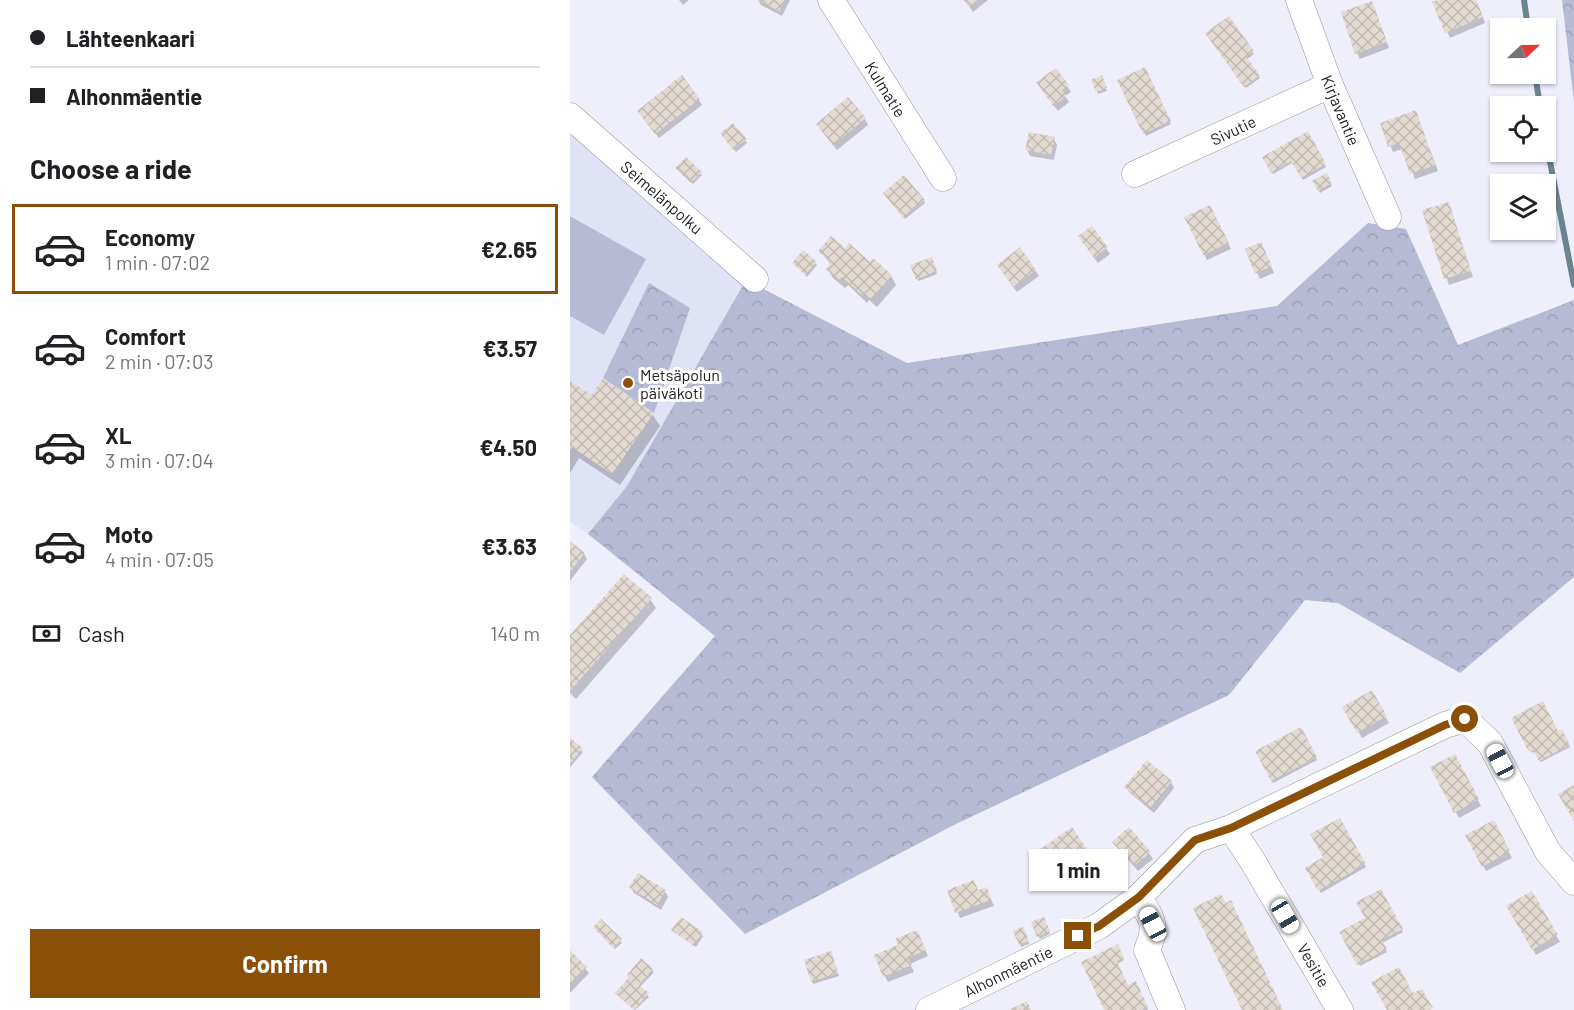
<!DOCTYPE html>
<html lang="en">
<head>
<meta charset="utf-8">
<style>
  :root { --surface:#fff; --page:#f2f2f2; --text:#202124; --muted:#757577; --line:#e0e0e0; --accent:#8a5008 }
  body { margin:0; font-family:Barlow,sans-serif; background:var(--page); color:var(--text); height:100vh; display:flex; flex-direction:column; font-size:22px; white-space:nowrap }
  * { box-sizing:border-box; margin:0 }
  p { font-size:20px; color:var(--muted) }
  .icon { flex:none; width:33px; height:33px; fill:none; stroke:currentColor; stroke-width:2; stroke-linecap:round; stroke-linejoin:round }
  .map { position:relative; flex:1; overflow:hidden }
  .sheet { display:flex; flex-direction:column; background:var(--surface); width:570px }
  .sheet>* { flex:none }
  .hud { display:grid; align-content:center; height:132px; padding:0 30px; background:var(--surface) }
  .needle { width:39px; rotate:68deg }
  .buttons { position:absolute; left:920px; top:18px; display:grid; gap:12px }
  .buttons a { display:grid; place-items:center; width:66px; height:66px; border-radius:0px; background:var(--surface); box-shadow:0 2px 4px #0004; font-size:30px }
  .end { position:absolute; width:27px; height:27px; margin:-14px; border:8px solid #8a5008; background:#fff; box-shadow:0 0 0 3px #fff }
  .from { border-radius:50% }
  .bubble { position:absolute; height:42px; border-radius:0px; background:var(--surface); box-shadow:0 2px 4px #0004; font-size:20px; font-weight:700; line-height:42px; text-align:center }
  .car { position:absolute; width:18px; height:36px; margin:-18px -9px; border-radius:8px; box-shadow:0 0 4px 2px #0007; background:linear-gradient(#fff 24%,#345 0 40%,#fff 0 76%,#345 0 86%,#fff 0) }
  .hud b { display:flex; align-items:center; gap:21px; height:57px; font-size:22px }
  .hud b+b { border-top:2px solid var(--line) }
  .hud i { width:15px; height:15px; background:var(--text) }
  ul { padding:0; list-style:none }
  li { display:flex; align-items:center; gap:18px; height:90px; margin:0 12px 9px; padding:0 18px; border:3px solid transparent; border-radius:0px }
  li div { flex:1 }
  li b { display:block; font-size:22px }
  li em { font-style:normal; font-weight:700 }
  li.current { border-color:var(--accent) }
  li>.icon { width:54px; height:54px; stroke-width:1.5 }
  h2 { padding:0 30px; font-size:27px; line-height:72px }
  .pay { display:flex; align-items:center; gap:15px; height:66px; padding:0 30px; font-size:22px }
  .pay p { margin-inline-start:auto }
  .button { display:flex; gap:12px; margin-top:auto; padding:12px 30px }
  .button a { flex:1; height:69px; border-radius:0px; background:var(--accent); color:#fff; font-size:24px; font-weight:700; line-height:69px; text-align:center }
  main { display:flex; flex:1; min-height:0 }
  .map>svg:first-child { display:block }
  .built { fill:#e0e3f6 }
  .forest { fill:url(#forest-crowns) }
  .pitch { fill:#b7bad5 }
  .shadow { fill:#0003 }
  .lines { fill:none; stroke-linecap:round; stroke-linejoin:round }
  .stream { stroke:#6b858e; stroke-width:6 }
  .building { fill:url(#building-cross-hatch) }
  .minor-casing { stroke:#9596a1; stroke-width:27 }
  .minor { stroke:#fff; stroke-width:26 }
  .route { stroke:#8a5008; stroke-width:8 }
  .poi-dot { fill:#8a5008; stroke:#fff; stroke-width:2 }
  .labels { text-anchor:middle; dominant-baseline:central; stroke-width:6; stroke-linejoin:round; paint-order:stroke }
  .street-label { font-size:16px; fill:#222226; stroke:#fff }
  .poi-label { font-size:16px; fill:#222226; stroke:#fff; text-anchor:start }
</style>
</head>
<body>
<main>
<section class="sheet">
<div class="hud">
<b><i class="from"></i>Lähteenkaari</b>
<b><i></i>Alhonmäentie</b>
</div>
<h2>Choose a ride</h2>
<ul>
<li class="current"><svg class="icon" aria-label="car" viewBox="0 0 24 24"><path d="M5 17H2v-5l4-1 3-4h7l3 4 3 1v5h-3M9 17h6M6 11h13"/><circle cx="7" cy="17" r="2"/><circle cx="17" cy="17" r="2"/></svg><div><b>Economy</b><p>1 min · 07:02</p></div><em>€2.65</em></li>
<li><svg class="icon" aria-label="car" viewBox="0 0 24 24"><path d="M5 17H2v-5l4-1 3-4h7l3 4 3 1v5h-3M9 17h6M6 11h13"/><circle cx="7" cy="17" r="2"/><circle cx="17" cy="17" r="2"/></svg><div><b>Comfort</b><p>2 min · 07:03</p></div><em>€3.57</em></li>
<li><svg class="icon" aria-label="car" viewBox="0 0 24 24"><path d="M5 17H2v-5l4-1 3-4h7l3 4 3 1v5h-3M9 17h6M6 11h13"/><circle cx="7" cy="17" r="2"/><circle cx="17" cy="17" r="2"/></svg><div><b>XL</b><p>3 min · 07:04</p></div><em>€4.50</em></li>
<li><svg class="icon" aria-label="car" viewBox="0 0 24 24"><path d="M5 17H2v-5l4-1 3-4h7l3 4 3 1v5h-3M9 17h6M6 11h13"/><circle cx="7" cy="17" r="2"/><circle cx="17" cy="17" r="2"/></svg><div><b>Moto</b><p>4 min · 07:05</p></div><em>€3.63</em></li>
</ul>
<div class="pay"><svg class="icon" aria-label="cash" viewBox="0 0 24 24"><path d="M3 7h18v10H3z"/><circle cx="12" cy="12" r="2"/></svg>Cash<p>140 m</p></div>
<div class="button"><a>Confirm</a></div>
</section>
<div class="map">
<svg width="1004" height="1010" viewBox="0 0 1004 1010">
  <defs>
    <pattern id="forest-crowns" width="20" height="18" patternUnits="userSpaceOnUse" patternTransform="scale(1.5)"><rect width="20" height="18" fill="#b7bad5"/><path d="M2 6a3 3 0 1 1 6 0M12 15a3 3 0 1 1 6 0" fill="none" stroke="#9da0b7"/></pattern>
    <pattern id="building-cross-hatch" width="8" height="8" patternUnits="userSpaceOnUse" patternTransform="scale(1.5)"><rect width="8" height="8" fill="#e3dad1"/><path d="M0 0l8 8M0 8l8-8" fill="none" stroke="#c2bbb3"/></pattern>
  </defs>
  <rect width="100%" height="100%" fill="#eeeffb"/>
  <path class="built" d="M0,124L176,280L57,486L18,534L0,522Z"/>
  <g class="forest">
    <path d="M992,0H1004V102Z"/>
    <path d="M798,223L836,229L888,345L1004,300V577L890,673L768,603L735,600L659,695L384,825L175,934L22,777L145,636L18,534L57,486L176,280L337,363L707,306Z"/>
    <path d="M79,283L120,308L84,413L33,378Z"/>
  </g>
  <path class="pitch" d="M0,216L76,259L34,335L0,316Z"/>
  <g class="shadow">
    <path d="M109,0H119L113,5Z"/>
    <path d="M188,0H220L212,16L191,5Z"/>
    <path d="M394,0H418L403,12Z"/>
    <path d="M871,0H906L915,23L880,38L864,3Z"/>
    <path d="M802,2L819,48L790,59L787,53Z"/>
    <path d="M658,18L684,54L676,60L690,78L676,88L637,34Z"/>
    <path d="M575,69L601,124L576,136L549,81Z"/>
    <path d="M532,80L537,91L528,94L527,91Z"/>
    <path d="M497,86L501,92L495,96L499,102L488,111L471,89Z"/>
    <path d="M128,99L132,105L89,138L72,117Z"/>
    <path d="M848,118L868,171L845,179L833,149L823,152L812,124Z"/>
    <path d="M295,119L298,125L267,150L251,130Z"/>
    <path d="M163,125L177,143L166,152L153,136Z"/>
    <path d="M737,133L756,167L733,180L724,162L703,174L694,157Z"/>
    <path d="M484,139L487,145L484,160L460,156L457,150Z"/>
    <path d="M108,170L130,173L132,175L123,184Z"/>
    <path d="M756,175L762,186L750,193L745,182Z"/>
    <path d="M316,196L354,200L355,203L335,219Z"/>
    <path d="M878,203L903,277L879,285L853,211Z"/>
    <path d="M643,212L661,249L637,260L634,254Z"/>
    <path d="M522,228L540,254L528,263L513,242Z"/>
    <path d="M694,249L704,273L690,279L677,250Z"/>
    <path d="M275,250L301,264L304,261L321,276L326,285L307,307L299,300L297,303L278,285L275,288L263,278L258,269L261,265L250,251Z"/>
    <path d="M362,261L367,274L349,281L347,279Z"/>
    <path d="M224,263H245L247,265L237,277Z"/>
    <path d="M465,270L469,276L447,292L432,271Z"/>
    <path d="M0,383L22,397L82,414L90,426L50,485L9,458L0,473Z"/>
    <path d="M0,542L14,554L17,559L0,581Z"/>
    <path d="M80,599L86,608L6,699L0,693V637Z"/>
    <path d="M801,692L819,723L792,738L774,708Z"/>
    <path d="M944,718L988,733L991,731L1000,747L971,762L965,751L962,753Z"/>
    <path d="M731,729L747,760L703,783L687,752Z"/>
    <path d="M0,741L13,752L0,767Z"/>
    <path d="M885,756L911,806L889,818L862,768Z"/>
    <path d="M601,782L604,788L584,813L560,793L556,788Z"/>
    <path d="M770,820L796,867L751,893L737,868L755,858Z"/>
    <path d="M923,822L942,858L916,871L897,836Z"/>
    <path d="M501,829L520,856L483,881L469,860Z"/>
    <path d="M548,848L579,853L583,859L568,871Z"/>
    <path d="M61,888L95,891L98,897L91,910L64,893Z"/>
    <path d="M379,890L408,892L419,895L424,906L390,918Z"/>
    <path d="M810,891L833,932L812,943L817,952L790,966L771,932L797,918Z"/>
    <path d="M961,893L990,942L966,955L938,906Z"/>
    <path d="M111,919L133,936L126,947L103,930Z"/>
    <path d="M473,919L480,934L470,939L463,923Z"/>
    <path d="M26,930L50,940L52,943L45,949Z"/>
    <path d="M454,931L459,944L451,947L450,944Z"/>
    <path d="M350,938L358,956L340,964L344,972L318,982L315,976Z"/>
    <path d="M547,946L554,960L547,964L558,987L565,983L578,1010H536Z"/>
    <path d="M0,952L19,973L0,993Z"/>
    <path d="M262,955L269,976L243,984L242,981Z"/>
    <path d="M82,970L84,972L70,987L79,997L65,1010L48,995Z"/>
  </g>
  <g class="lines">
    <g class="stream">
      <path d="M954,0L958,28"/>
      <path d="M965,74L970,106"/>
      <path d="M975,136L1004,285"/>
    </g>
  </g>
  <g class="building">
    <path d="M187,0H215L209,11Z"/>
    <path d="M394,0H408L399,7Z"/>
    <path d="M867,0H906L913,17L875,33L862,2Z"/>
    <path d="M802,1L817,42L785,54L771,12Z"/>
    <path d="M659,16L684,51L676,57L690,75L674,87L635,33Z"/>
    <path d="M575,67L601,121L573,134L547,80Z"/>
    <path d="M486,68L499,85L492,90L497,96L483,106L466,82Z"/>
    <path d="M112,75L130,99L85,134L67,111Z"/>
    <path d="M532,75L537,88L526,92L521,80Z"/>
    <path d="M278,97L296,118L263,145L246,124Z"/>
    <path d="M846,110L865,165L840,174L829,143L818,147L810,123Z"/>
    <path d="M163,123L177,139L163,150L150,133Z"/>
    <path d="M738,131L756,164L731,178L721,161L701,173L692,157Z"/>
    <path d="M459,132L485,137L481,155L455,150Z"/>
    <path d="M116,157L132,172L121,183L105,168Z"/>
    <path d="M757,173L762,183L748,191L742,181Z"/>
    <path d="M334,175L355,200L333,218L313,193Z"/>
    <path d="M879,202L901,271L874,279L852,210Z"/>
    <path d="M640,205L659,243L633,255L614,217Z"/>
    <path d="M522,226L538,247L524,258L508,236Z"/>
    <path d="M261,236L275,248L279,243L300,262L303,258L322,275L301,299L293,292L291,294L272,277L269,280L256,269L261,263L248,251Z"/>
    <path d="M691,242L702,266L685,274L675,249Z"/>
    <path d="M450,247L466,270L443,287L427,265Z"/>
    <path d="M233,250L247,262L235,275L222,263Z"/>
    <path d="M362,257L367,271L346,280L340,265Z"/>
    <path d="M33,378L84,413L42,474L2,447L0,450V381L22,395Z"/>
    <path d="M0,541L15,553L0,572Z"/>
    <path d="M54,574L82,598L0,691V635Z"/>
    <path d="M802,690L817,716L787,733L772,707Z"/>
    <path d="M973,701L988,731L992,729L1000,745L969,761L963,750L959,752L941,718Z"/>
    <path d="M731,727L747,757L701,781L685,751Z"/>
    <path d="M0,738L13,748L0,764Z"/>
    <path d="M885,754L909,799L884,813L860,767Z"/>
    <path d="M577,760L602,781L580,808L554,787Z"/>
    <path d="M1004,785V821L988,794Z"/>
    <path d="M770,818L796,864L748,891L735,868L753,857L740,834Z"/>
    <path d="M924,820L940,851L912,867L895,835Z"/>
    <path d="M502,827L517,849L479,876L463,854Z"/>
    <path d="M559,827L581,852L564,866L542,842Z"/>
    <path d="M68,873L96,890L87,905L59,887Z"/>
    <path d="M404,880L408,890L417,887L421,900L385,913L377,890Z"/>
    <path d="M811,889L833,929L812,940L817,949L787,965L769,932L795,918L786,902Z"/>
    <path d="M962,891L988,935L962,950L936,906Z"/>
    <path d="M651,894L656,903L661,900L713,1010H672L623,908Z"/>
    <path d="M111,917L133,932L124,946L101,930Z"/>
    <path d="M474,917L480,931L467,937L461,922Z"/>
    <path d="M31,919L52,939L43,948L23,927Z"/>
    <path d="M453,927L459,941L449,945L443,931Z"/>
    <path d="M347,930L356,950L338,958L342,965L313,977L304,955L328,945L325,939Z"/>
    <path d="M548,944L554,958L547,961L558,985L566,981L578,1007L572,1010H534L511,962Z"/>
    <path d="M0,950L17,967L0,984Z"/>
    <path d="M261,951L268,973L241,982L234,960Z"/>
    <path d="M71,958L83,969L69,985L79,993L64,1010L45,993L59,977L57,975Z"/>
    <path d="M829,967L843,993L852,989L863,1008L860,1010H817L801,982Z"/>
    <path d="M457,1001L461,1010H439Z"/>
  </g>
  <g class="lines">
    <g class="minor-casing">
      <g id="minor">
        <path d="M261,0L373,178"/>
        <path d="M729,0L760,85L818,217"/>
        <path d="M0,116L185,279"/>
        <path d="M565,174L760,85"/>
        <path d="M661,828L682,860L770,1010"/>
        <path d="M569,897C582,920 588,924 577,950L602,1010"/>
        <path d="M359,1010L529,926L569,897L625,840L661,828L875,725L895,719L920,743L978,852L1004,882"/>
      </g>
    </g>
    <use href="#minor" class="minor"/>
  </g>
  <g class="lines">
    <path class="route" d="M508,936L529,926L569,897L625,840L661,828L875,725L895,719"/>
  </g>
  <circle class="poi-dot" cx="58" cy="383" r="6"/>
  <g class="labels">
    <g class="street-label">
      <text transform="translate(316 89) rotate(58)">Kulmatie</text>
      <text transform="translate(771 110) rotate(67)">Kirjavantie</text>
      <text transform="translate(663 130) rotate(-25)">Sivutie</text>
      <text transform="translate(92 197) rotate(41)">Seimelänpolku</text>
      <text transform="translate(744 965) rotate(60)">Vesitie</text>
      <text transform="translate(438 971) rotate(-26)">Alhonmäentie</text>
    </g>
    <g class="poi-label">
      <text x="70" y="374">Metsäpolun<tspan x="70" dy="18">päiväkoti</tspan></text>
    </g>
  </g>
</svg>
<div class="buttons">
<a><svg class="needle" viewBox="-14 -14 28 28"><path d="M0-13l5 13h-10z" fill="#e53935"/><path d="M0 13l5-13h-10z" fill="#757577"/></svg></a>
<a><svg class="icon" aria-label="locate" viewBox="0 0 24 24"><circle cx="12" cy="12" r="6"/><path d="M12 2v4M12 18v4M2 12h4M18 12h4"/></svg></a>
<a><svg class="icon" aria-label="layers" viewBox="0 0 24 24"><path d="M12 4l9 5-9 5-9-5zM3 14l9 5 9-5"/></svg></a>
</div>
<i class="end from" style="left:895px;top:719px"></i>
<i class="end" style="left:508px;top:936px"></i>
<div class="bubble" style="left:459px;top:849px;width:99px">1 min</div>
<i class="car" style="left:930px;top:761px;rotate:332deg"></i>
<i class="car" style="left:715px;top:916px;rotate:150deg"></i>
<i class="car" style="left:583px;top:924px;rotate:332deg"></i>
</div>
</main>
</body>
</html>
